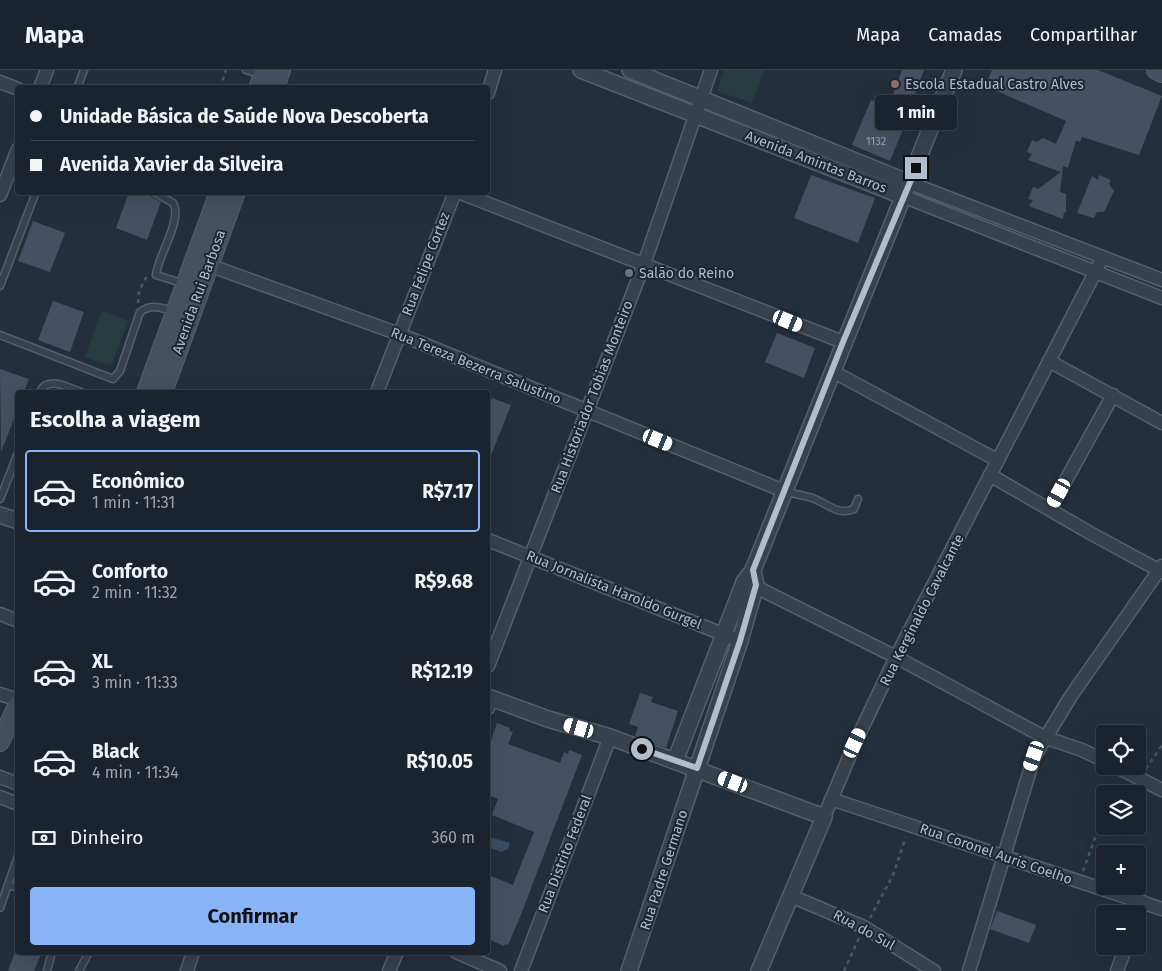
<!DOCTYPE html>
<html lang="pt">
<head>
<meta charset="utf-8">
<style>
  :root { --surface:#1b232e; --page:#282f3a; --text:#f1f3f6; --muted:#a0a4aa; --line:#39404a; --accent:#8ab4f8 }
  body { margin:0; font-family:"Fira Sans",sans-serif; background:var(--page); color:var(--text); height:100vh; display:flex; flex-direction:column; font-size:19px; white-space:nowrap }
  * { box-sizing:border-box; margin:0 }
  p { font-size:16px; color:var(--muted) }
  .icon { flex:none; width:28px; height:28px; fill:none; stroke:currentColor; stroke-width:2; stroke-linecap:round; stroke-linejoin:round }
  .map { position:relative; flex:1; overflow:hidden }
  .sheet { position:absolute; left:15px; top:320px; width:475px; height:565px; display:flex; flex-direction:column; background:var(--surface); border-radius:5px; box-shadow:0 5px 20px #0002,0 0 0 1px var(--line) }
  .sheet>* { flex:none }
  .guide { position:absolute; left:15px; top:15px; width:475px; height:110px; border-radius:5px; box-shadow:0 5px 20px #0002,0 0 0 1px var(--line); display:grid; align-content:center; height:110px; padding:0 15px; background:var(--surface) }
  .controls { position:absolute; left:1096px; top:655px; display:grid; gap:10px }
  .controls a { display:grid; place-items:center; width:50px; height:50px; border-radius:5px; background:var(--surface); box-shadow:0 5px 20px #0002,0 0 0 1px var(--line); font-size:25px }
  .end { position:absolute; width:22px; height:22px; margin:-11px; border:6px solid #b4bcc9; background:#111; box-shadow:0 0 0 2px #111 }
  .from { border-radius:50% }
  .bubble { position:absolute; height:35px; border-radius:5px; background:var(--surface); box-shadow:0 5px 20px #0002,0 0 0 1px var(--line); font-size:16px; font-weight:700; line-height:35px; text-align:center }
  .car { position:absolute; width:15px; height:30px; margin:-15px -8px; border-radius:6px; box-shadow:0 0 4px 1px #0007; background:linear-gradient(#fff 24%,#345 0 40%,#fff 0 76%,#345 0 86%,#fff 0) }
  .guide b { display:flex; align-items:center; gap:18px; height:48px; font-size:19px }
  .guide b+b { border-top:1px solid var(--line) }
  .guide i { width:12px; height:12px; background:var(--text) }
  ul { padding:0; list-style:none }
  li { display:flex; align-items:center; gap:15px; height:82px; margin:0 10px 8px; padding:0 5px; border:2px solid transparent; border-radius:5px }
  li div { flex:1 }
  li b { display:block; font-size:19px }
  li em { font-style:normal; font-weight:700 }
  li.active { border-color:var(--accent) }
  li>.icon { width:45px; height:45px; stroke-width:1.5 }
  h2 { padding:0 15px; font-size:22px; line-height:60px }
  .pay { display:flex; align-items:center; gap:12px; height:55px; padding:0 15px; font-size:19px }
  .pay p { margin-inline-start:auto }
  .button { display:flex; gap:10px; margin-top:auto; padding:10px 15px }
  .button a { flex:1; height:58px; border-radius:5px; background:var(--accent); color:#111; font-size:20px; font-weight:700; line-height:58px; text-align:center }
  header { display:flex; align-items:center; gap:30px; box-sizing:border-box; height:70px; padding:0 25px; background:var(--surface); border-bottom:1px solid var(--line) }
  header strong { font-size:24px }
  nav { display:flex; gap:28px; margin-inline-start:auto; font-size:18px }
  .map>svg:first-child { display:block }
  .green { fill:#263c3f }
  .water { fill:#394c67 }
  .building { fill:#455162 }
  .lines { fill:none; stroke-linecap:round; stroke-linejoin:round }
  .service-casing { stroke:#565f6c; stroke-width:9 }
  .minor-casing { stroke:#565f6c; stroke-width:15 }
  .tertiary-casing { stroke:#565f6c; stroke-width:18 }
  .secondary-casing { stroke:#565f6c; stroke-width:20 }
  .path { stroke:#44595c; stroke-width:2.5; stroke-dasharray:4 4; stroke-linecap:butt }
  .service { stroke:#38414e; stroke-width:6 }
  .minor { stroke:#38414e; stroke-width:12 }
  .tertiary { stroke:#38414e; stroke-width:15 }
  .secondary { stroke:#465061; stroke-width:18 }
  .route { stroke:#b4bcc9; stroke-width:6 }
  .education-dot { fill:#8d6e63; stroke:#1d2633; stroke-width:2 }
  .worship-dot { fill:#6b7280; stroke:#1d2633; stroke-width:2 }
  .labels { text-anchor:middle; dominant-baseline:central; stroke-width:4; stroke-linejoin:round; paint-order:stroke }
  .number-label { font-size:11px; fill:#98a1af }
  .poi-label { font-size:14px; fill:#b4bcc9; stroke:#1d2633; text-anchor:start }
  .street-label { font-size:14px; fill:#b4bcc9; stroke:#1d2633 }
</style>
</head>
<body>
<header>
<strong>Mapa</strong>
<nav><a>Mapa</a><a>Camadas</a><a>Compartilhar</a></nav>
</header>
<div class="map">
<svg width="1162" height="901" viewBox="0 0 1162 901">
  <rect width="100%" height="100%" fill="#242f3e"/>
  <g class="green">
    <path d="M724,0H764L752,33L717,21Z"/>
    <path d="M102,241L128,251L111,296L85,287Z"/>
  </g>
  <path class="water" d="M493,768L510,773L508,779L501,782L488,777L489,769Z"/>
  <g class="building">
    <path d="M902,0H924L907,45H909L890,91L852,75L871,30L888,37Z"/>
    <path d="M992,0H1098L1162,26L1139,85L1082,67L1080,72L1076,70L1068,98L1063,96L1060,122L1066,124V143L1064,142L1063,149L1029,136L1033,130L1028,129L1033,117L1038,119L1061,102L1028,90L1032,84L1027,82L1032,70L1037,72L1043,68L1056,74L1066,51L985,16Z"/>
    <path d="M811,105L875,128L858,173L794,148Z"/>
    <path d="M1099,105L1111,110L1109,114L1114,121L1104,142H1097L1094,148L1077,143L1092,106L1098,110Z"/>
    <path d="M129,122H142L161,132L147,170L116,158Z"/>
    <path d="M33,151L65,163L50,202L18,191Z"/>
    <path d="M53,231L84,242L70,282L38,270Z"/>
    <path d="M777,263L815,278L804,308L765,292Z"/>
    <path d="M0,299L29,309L24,322H18V339L1,382Z"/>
    <path d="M492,328L511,335L488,393V339Z"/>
    <path d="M640,623L653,627L651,632L678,641L666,678L635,666L638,657L629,654Z"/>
    <path d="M497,653L510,658L509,661L513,662L508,674L560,693L564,682L568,684L569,680L582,685L520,847L508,875L505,874L504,876L488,869V815L491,806L513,815L534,762L492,745L498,729L488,725V680Z"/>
    <path d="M997,841L1036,855L1029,873L990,859Z"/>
    <path d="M15,882H42L34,901H8Z"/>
  </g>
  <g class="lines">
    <g class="service-casing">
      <g id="service">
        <path d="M246,0L262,5"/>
        <path d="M77,18L84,0"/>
        <path d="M154,122L173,133C183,150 158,185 156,205L185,214"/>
        <path d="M0,216L36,122"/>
        <path d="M0,265L113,309L120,301L140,242C152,233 160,238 174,241"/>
        <path d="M40,322C47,305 69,318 81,322"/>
        <path d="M784,421C793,424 803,425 812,428C827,433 837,446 854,439L858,429"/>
        <path d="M0,429L18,383"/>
        <path d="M8,815L18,818"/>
        <path d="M0,838L18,786"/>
        <path d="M47,901L52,882"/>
        <path d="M79,901L89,882"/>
      </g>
    </g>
    <g class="minor-casing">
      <g id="minor">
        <path d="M0,12L18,19"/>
        <path d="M40,18L47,0"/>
        <path d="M488,23L495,0"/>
        <path d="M910,113L1162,210"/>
        <path d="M458,122L843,272"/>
        <path d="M0,125L18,79"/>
        <path d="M905,127L1162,228"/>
        <path d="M203,193L399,264L784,421"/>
        <path d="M1049,291L1162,353"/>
        <path d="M832,301L997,390"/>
        <path d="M377,322L455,122"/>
        <path d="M990,405L1090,463L1162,502"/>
        <path d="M1050,439L1113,325"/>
        <path d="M488,470L740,571"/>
        <path d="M748,513L896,587L1044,667L1082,680L1105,691"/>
        <path d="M0,544L18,551"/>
        <path d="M488,596L644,194L711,0"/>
        <path d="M0,624L18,630"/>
        <path d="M488,638L491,628"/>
        <path d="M1115,696L1162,720"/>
        <path d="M0,707L18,714"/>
        <path d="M0,727L18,734"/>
        <path d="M831,729L1162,839"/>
        <path d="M824,747L855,673L896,587L1103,187"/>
        <path d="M791,826L864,857L934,901"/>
        <path d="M1138,846L1143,832"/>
        <path d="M456,882L500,901"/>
        <path d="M187,901L193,882"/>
        <path d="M389,901L397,882"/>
        <path d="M521,901L610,667"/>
        <path d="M969,901L1034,687L1071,626L1162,496"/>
        <path d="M1117,901L1126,876"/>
      </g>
    </g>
    <g class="tertiary-casing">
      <g id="tertiary">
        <path d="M581,0L905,127"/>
        <path d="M630,0L910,113"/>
        <path d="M0,445L18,451"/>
        <path d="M488,627L548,649L610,667L824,747L759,901"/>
        <path d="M675,691L744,512L753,500C819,333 888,167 954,0"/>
        <path d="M629,901L740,571L756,515L753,500"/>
      </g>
    </g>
    <g class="secondary-casing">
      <g id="secondary">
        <path d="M1156,0L1162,3"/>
        <path d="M258,18L265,0"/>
        <path d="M275,18L281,0"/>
        <path d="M146,322L219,122"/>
        <path d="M163,322L236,122"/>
        <path d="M0,672L18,634"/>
      </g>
    </g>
    <g class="path">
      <path d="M220,18L226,0"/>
      <path d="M138,233L139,221L148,204"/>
      <path d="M1146,699L1162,675"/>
      <path d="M1083,801L1102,749"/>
      <path d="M870,848L893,805L906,767"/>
      <path d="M844,901L859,868"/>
    </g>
    <use href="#service" class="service"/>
    <use href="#minor" class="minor"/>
    <use href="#tertiary" class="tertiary"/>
    <use href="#secondary" class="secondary"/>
  </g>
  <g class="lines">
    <path class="route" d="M642,679L697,698L740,571L756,515L753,500L843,272L916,98"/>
  </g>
  <circle class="education-dot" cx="895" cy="14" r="5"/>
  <circle class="worship-dot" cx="629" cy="203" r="5"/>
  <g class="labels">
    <g class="number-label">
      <text x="876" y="71">1132</text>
    </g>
    <g class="poi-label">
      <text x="905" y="14">Escola Estadual Castro Alves</text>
      <text x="639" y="203">Salão do Reino</text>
    </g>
    <g class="street-label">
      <text transform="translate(816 92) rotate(21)">Avenida Amintas Barros</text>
      <text transform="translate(426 194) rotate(-69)">Rua Felipe Cortez</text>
      <text transform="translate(199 222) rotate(-70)">Avenida Rui Barbosa</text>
      <text transform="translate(476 296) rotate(22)">Rua Tereza Bezerra Salustino</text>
      <text transform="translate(592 327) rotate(-69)">Rua Historiador Tobias Monteiro</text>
      <text transform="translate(614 520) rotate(22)">Rua Jornalista Haroldo Gurgel</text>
      <text transform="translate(922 540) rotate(-63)">Rua Kerginaldo Cavalcante</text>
      <text transform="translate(565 784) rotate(-69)">Rua Distrito Federal</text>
      <text transform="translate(996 784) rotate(19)">Rua Coronel Auris Coelho</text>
      <text transform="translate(664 800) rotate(-72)">Rua Padre Germano</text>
      <text transform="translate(864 860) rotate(29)">Rua do Sul</text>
    </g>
  </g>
</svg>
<div class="controls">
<a><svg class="icon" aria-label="locate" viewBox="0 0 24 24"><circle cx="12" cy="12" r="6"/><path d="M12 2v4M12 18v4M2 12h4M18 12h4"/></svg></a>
<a><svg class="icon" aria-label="layers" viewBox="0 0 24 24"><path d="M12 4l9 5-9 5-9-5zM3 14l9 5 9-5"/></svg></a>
<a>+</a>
<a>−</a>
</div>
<i class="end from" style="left:642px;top:679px"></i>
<i class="end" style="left:916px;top:98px"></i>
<div class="bubble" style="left:875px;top:25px;width:82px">1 min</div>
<i class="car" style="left:788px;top:251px;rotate:112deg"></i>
<i class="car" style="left:658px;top:370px;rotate:112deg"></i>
<i class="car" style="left:1059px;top:423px;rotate:209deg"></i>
<i class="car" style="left:579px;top:658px;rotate:286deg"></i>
<i class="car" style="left:855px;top:673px;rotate:25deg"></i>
<i class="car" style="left:1034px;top:686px;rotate:199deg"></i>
<i class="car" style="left:733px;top:712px;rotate:291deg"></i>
<div class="guide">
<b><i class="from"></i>Unidade Básica de Saúde Nova Descoberta</b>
<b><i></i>Avenida Xavier da Silveira</b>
</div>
<section class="sheet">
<h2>Escolha a viagem</h2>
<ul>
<li class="active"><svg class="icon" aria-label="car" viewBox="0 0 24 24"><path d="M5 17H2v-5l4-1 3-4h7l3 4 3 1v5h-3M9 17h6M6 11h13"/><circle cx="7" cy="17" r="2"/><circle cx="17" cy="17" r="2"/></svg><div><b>Econômico</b><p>1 min · 11:31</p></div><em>R$7.17</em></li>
<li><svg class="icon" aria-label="car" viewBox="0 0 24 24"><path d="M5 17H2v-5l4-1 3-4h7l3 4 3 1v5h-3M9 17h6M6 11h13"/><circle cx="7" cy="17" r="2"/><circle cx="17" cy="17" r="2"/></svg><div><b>Conforto</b><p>2 min · 11:32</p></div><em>R$9.68</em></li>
<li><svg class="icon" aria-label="car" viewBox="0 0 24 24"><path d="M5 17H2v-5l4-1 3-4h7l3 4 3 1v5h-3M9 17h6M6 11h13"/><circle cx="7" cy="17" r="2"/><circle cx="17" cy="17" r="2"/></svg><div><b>XL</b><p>3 min · 11:33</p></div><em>R$12.19</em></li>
<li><svg class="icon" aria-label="car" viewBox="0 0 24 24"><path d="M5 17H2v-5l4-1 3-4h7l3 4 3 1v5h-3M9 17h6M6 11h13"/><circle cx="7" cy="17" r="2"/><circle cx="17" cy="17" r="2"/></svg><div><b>Black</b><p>4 min · 11:34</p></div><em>R$10.05</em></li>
</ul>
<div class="pay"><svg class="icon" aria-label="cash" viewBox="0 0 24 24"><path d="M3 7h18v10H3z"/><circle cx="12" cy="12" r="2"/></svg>Dinheiro<p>360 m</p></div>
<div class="button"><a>Confirmar</a></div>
</section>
</div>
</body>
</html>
